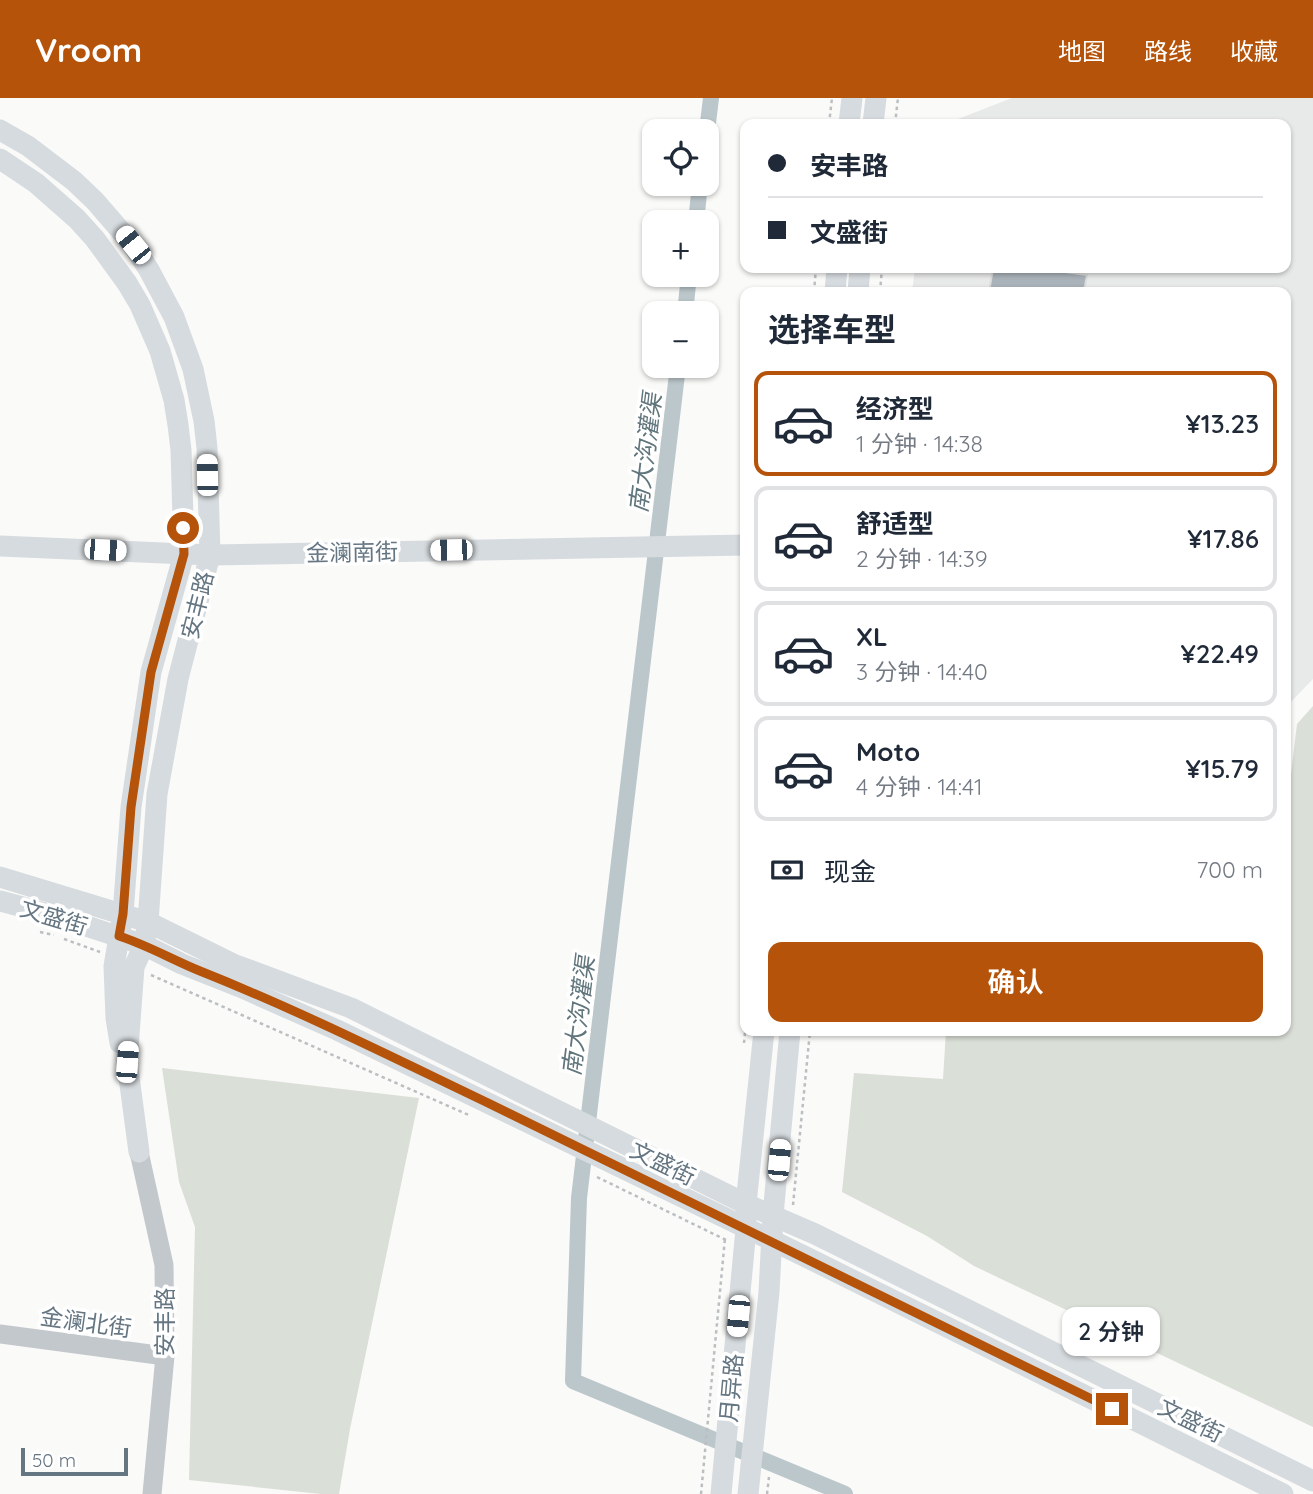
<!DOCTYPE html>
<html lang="zh">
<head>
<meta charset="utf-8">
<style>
  :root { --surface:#fff; --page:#f6f6f7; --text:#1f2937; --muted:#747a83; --line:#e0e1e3; --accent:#b45309 }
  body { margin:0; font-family:Quicksand,"Noto Sans SC",sans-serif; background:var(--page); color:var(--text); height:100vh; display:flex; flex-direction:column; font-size:26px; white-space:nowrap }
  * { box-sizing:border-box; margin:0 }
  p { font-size:23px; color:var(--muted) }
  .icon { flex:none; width:38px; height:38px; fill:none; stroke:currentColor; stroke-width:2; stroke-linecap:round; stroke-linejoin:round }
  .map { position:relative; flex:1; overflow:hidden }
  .details { position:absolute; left:740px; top:189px; width:551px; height:749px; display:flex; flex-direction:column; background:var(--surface); border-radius:14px; box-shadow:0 2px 5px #0004 }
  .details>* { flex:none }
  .guide { position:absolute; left:740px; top:21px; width:551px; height:154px; border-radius:14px; box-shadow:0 2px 5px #0004; display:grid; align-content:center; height:154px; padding:0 28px; background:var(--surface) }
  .controls { position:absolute; left:642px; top:21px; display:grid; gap:14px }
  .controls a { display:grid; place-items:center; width:77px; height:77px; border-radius:14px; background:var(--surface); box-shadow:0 2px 5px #0004; font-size:35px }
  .scale { position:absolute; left:21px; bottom:18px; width:107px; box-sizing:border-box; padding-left:7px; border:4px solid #657683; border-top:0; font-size:19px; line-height:24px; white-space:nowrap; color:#657683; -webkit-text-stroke:5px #fff; paint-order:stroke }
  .end { position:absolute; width:32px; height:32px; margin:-16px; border:9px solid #b45309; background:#fff; box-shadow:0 0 0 4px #fff }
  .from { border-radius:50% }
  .bubble { position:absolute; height:49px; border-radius:14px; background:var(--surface); box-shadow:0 2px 5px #0004; font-size:23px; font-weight:600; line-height:49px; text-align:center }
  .car { position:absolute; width:21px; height:42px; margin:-21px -10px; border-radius:9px; box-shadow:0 0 5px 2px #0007; background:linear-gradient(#fff 24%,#345 0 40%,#fff 0 76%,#345 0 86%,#fff 0) }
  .guide b { display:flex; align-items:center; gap:24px; height:66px; font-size:26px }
  .guide b+b { border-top:2px solid var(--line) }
  .guide i { width:18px; height:18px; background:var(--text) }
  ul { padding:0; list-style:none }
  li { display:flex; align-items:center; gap:21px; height:105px; margin:0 14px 10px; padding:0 14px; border:4px solid var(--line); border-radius:14px }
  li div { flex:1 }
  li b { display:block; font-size:26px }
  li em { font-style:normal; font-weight:600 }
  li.selected { border-color:var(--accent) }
  li>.icon { width:63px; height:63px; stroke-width:1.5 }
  h2 { padding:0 28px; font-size:32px; line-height:84px }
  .pay { display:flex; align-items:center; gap:18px; height:77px; padding:0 28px; font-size:26px }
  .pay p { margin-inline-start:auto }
  .button { display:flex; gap:14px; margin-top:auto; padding:14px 28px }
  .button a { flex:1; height:80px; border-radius:14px; background:var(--accent); color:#fff; font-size:28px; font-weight:600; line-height:80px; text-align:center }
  header { display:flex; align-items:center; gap:42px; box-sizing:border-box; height:98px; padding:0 35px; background:var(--accent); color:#fff }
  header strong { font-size:33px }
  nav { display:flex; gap:38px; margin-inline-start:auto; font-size:24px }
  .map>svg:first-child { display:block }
  .built { fill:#e8e9e9 }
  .green { fill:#dadfd7 }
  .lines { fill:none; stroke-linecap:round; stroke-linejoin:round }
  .canal { stroke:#bbc7cb; stroke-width:16 }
  .building { fill:#aab3b9; stroke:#dcdcda; stroke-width:2 }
  .path { stroke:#bbbfc2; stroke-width:2.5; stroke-dasharray:3.5 3.5; stroke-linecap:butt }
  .tertiary { stroke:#c3c8cc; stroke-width:19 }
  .secondary { stroke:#d6dbdf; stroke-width:21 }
  .route { stroke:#b45309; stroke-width:9 }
  .labels { text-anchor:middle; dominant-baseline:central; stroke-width:7; stroke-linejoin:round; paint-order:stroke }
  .street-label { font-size:23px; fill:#657683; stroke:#fff }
  .water-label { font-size:24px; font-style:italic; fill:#60757c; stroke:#fff }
</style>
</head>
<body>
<header>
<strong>Vroom</strong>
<nav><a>地图</a><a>路线</a><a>收藏</a></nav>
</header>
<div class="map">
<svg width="1313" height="1396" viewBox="0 0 1313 1396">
  <rect width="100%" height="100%" fill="#fafaf8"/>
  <path class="built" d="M1012,0H1313V581L1286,609V194H912L915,170H1286V26H945Z"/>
  <g class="green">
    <path d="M1313,608V1329L974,1168L927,1138L842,1094L854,975L943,981L946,933H1286V718L1297,626Z"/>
    <path d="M162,970L419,1000L350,1331L339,1396H321L189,1382L195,1129L179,1084Z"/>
  </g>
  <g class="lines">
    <g class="canal">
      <path d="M707,33L711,0"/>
      <path d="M696,124L700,86"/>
      <path d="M685,215L689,177"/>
      <path d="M678,268L579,1100L573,1283L845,1396"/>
    </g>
  </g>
  <path class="building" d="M993,170H1035L1087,177L1084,194H989Z"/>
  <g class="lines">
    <g class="path">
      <path d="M829,26L832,0"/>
      <path d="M895,26L898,0"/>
      <path d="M814,194L816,170"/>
      <path d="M880,194L882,170"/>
      <path d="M40,834L54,837"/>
      <path d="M64,841L100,854"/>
      <path d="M151,877L471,1018"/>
      <path d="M744,945L746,924"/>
      <path d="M597,1079L726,1142"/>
      <path d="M793,1107L810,933"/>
      <path d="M701,1396L725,1140"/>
      <path d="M767,1396L769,1379"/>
    </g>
    <g class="tertiary">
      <path d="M139,1054L164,1167L165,1258L152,1396"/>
      <path d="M0,1236L165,1258"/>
    </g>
    <g class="secondary">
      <path d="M849,26L852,0"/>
      <path d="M873,26L876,0"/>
      <path d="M0,32L28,48L74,83L95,103L133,147L149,172L174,219L193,271L204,323L207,350L210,457L178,581L157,696L148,824L144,847L134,869L127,964L139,1054"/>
      <path d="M0,61L36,85L77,121L95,141L127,185L140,207L160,253L174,302L178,327L181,352L184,456L151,574L131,709L123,816L114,868L116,920L120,945"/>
      <path d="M835,194L837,170"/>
      <path d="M858,194L860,170"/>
      <path d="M0,448L210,457L746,447"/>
      <path d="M0,779L148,824L233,866L351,910L746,1106L815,1136L1313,1383"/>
      <path d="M0,803L56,818L144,847L182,866L240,889L337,932L804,1158L1283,1396"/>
      <path d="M721,1396L746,1131V1106L764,933"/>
      <path d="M748,1396L769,1194L773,1117L790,933"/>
    </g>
  </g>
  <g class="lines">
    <path class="route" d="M183,430L184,456L151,574L131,709L123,816L119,838C147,847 173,862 200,873C298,912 392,959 486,1004C695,1106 904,1208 1112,1311"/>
  </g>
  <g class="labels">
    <g class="street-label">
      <text transform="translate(352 454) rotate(-1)">金澜南街</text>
      <text transform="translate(197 507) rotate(-76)">安丰路</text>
      <text transform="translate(54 819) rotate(17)">文盛街</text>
      <text transform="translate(663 1065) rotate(26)">文盛街</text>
      <text transform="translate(86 1224) rotate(8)">金澜北街</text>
      <text transform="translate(164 1224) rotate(-90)">安丰路</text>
      <text transform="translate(731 1290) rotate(-85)">月异路</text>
      <text transform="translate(1191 1322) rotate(26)">文盛街</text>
    </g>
    <g class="water-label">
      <text transform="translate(645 355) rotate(-83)">南大沟灌渠</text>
      <text transform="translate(578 918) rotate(-83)">南大沟灌渠</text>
    </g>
  </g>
</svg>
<div class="controls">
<a><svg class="icon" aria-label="locate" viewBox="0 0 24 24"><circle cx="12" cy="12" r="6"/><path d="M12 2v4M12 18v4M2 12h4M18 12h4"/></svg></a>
<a>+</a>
<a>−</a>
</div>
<div class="scale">50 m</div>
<i class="end from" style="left:183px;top:430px"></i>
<i class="end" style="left:1112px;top:1311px"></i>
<div class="bubble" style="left:1062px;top:1209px;width:98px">2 分钟</div>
<i class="car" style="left:133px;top:147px;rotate:321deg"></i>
<i class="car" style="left:207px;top:377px;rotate:359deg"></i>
<i class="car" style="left:105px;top:452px;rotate:93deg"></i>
<i class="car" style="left:451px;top:452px;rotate:269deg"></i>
<i class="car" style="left:127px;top:964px;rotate:4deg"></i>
<i class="car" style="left:779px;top:1062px;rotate:5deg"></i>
<i class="car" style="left:738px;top:1218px;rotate:185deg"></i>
<div class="guide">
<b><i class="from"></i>安丰路</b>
<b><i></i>文盛街</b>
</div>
<section class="details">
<h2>选择车型</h2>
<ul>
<li class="selected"><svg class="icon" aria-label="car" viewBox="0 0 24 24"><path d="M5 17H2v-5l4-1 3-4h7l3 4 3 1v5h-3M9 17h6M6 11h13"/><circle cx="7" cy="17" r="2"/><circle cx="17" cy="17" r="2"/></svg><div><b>经济型</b><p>1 分钟 · 14:38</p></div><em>¥13.23</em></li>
<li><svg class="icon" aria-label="car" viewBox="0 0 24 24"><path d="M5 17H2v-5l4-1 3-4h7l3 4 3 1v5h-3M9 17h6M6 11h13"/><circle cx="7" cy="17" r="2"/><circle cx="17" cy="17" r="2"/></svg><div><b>舒适型</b><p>2 分钟 · 14:39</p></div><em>¥17.86</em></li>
<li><svg class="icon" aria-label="car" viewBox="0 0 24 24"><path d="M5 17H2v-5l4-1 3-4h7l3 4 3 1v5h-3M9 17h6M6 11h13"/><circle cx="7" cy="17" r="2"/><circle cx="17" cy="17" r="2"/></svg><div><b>XL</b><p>3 分钟 · 14:40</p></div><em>¥22.49</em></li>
<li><svg class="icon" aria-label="car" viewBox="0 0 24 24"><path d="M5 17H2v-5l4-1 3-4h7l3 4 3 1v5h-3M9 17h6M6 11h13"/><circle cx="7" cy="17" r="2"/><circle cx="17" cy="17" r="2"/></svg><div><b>Moto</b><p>4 分钟 · 14:41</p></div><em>¥15.79</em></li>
</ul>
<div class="pay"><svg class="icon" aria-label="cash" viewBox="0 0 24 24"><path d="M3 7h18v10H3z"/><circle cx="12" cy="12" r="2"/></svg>现金<p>700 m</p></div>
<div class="button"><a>确认</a></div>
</section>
</div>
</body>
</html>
